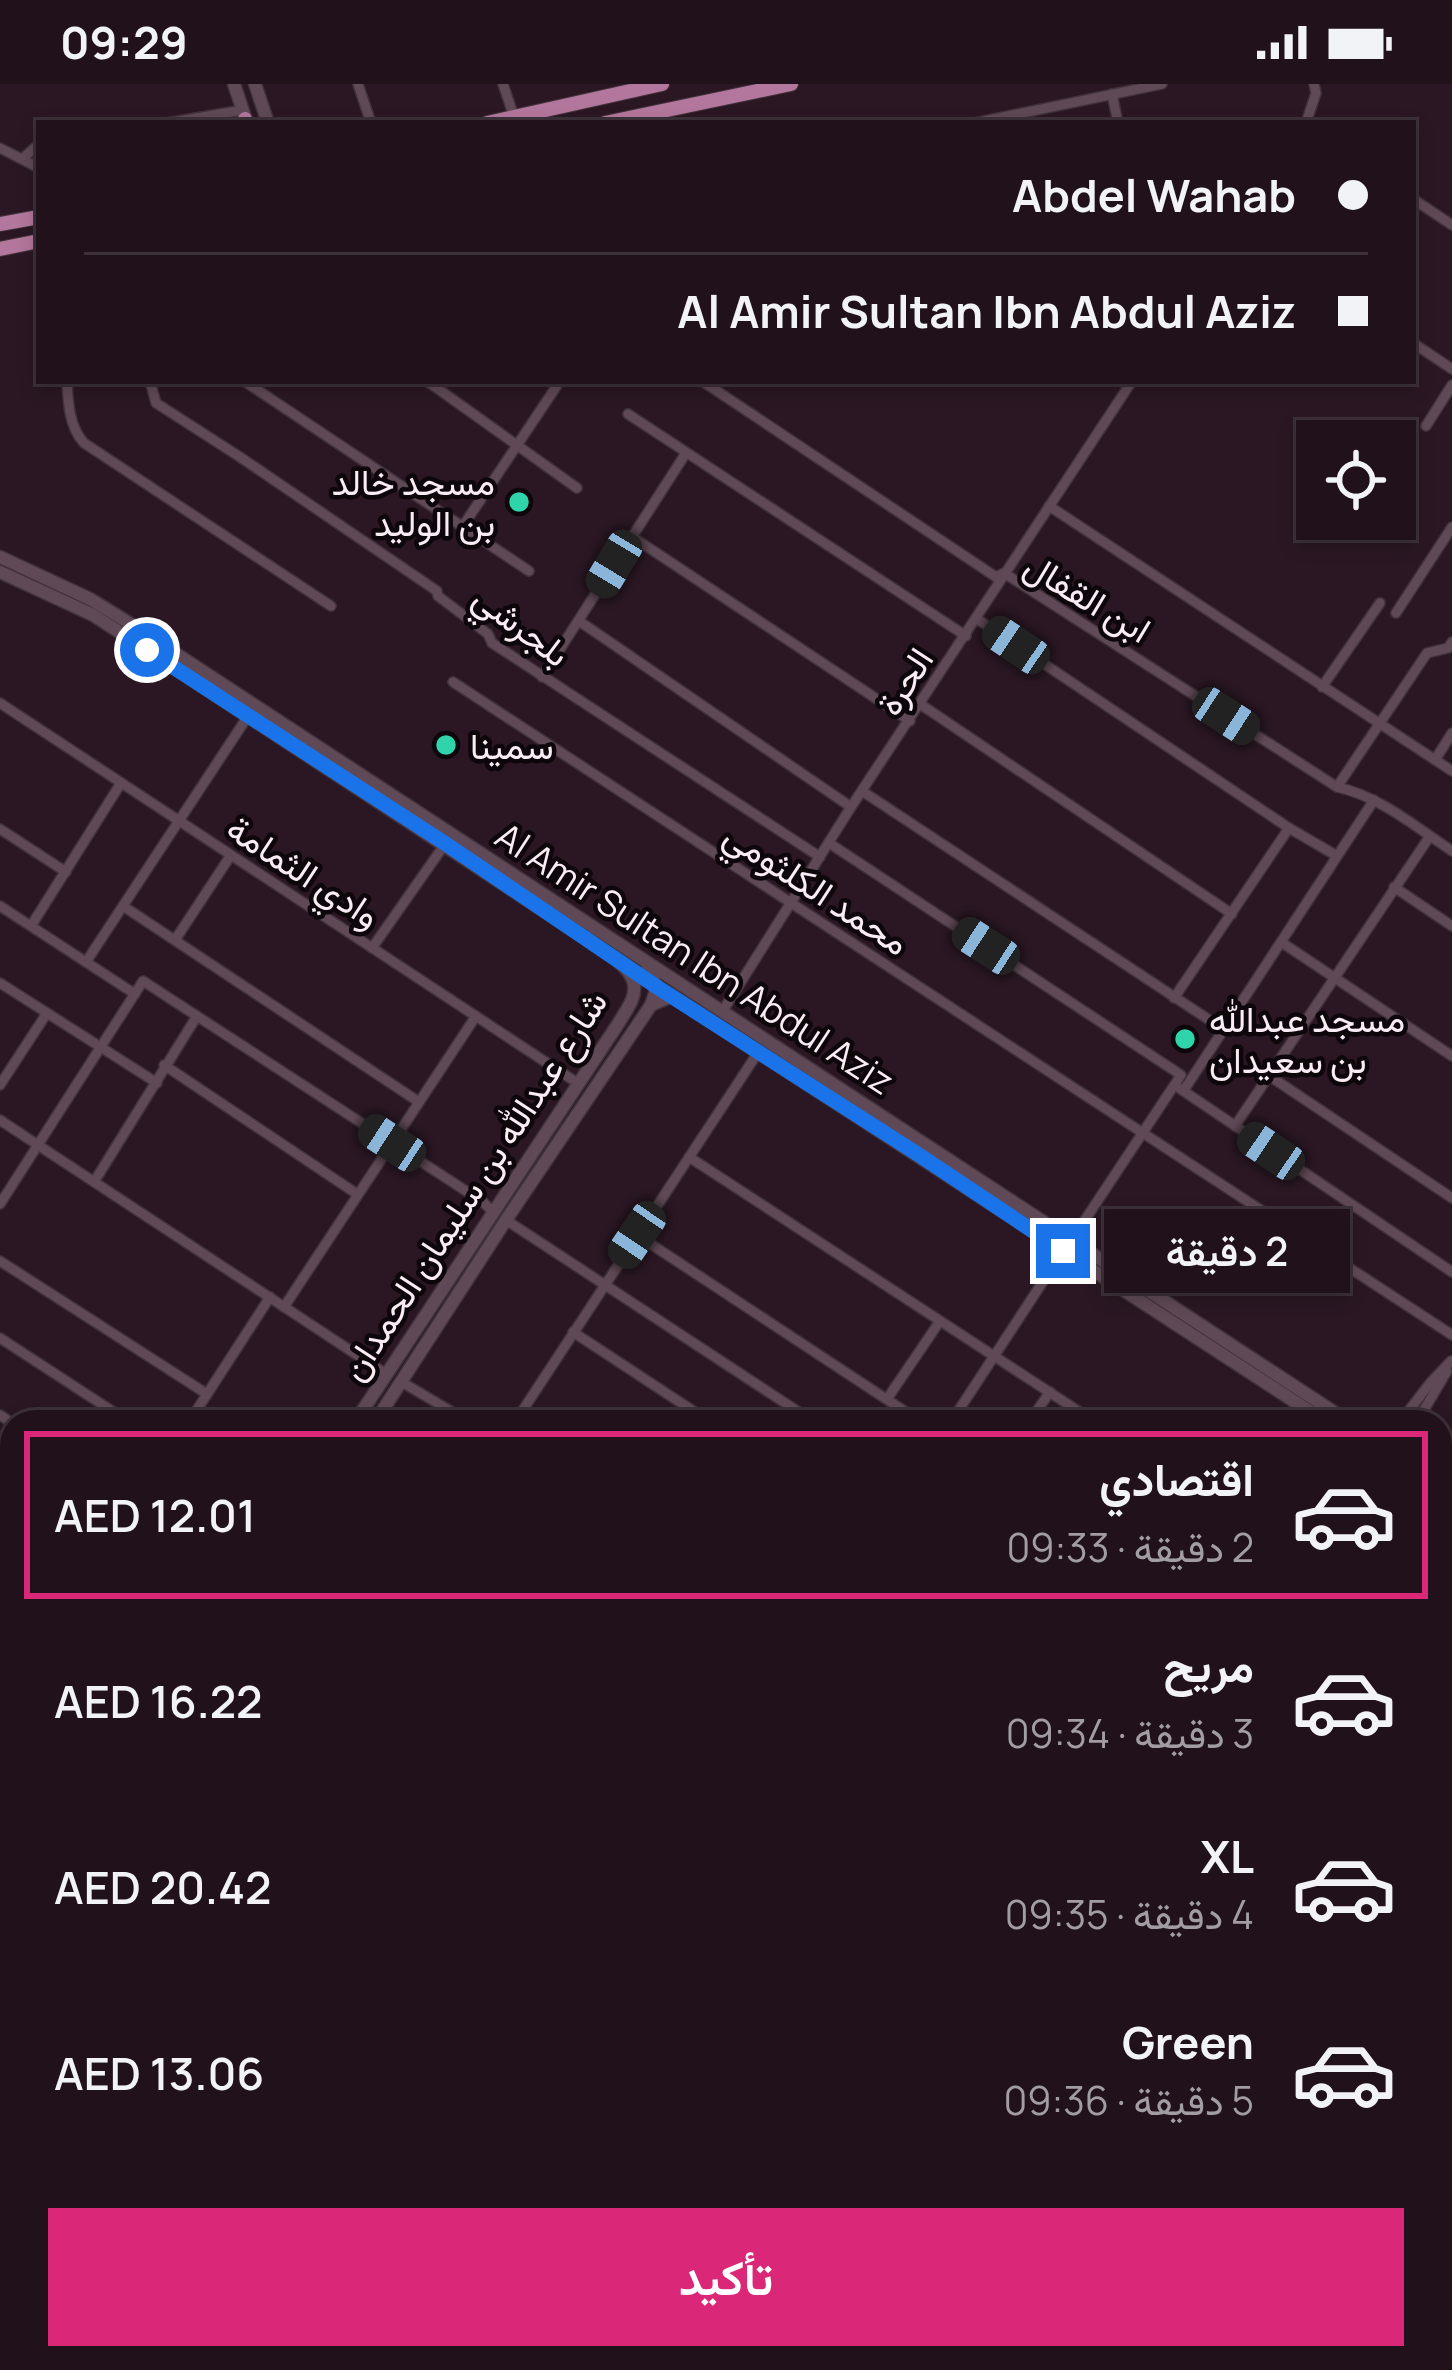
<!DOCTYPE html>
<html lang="ar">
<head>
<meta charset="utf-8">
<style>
  :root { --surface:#20111a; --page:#281a23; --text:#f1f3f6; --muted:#a29da2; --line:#3d3139; --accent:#db2777 }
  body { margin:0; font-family:Manrope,Vazirmatn,sans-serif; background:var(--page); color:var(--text); direction:rtl; height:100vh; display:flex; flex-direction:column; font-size:45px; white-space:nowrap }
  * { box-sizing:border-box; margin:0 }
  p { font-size:39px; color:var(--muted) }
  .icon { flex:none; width:66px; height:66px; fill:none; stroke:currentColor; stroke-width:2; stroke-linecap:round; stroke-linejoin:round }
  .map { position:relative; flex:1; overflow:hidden; direction:ltr }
  .details { position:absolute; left:0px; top:1326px; width:1452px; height:960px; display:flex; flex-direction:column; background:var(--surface); border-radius:36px 36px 0 0; box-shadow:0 6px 18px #0003,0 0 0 3px var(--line); direction:rtl }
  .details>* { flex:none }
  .hud { position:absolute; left:36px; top:36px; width:1380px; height:264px; border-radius:0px; box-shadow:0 6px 18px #0003,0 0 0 3px var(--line); direction:rtl; display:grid; align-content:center; height:264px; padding:0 48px; background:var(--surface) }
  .buttons { position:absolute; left:1296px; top:336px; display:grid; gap:24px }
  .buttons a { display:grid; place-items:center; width:120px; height:120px; border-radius:0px; background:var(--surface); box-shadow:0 6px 18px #0003,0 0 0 3px var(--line); font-size:60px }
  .end { position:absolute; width:54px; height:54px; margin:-27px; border:15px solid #1a73e8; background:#fff; box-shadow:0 0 0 6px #fff }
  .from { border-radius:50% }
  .bubble { position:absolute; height:84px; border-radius:0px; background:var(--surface); box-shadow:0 6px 18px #0003,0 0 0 3px var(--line); font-size:39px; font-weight:600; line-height:84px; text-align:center; direction:rtl }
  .car { position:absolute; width:36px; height:72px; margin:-36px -18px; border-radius:15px; box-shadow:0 0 9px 3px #0007; background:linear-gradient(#222 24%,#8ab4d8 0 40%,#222 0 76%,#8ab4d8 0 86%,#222 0) }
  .hud b { display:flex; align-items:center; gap:42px; height:114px; font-size:45px }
  .hud b+b { border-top:3px solid var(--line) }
  .hud i { width:30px; height:30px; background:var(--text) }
  ul { padding:21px 0 0; list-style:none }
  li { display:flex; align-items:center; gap:36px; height:168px; margin:0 24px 18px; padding:0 24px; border:6px solid transparent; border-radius:0px }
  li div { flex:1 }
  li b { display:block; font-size:45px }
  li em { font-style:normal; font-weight:600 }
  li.active { border-color:var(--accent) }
  li>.icon { width:108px; height:108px; stroke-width:1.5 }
  .primary-button { display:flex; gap:24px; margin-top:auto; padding:24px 48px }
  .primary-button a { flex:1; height:138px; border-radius:0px; background:var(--accent); color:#fff; font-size:48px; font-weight:600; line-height:138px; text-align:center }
  .status { display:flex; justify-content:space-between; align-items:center; height:84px; padding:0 60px; background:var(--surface); direction:ltr }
  .status svg { height:33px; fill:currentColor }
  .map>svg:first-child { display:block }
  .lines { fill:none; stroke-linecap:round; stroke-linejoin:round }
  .street-casing { stroke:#40323a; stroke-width:12 }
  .secondary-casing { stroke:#40323a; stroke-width:15 }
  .primary-casing { stroke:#40323a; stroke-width:16 }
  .street { stroke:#5f4956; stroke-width:9 }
  .secondary { stroke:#5f4956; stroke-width:12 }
  .primary { stroke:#b3769c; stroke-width:14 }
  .route { stroke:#1a73e8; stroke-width:15 }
  .poi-dot { fill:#30d4aa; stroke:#0d060a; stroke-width:4.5 }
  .labels { text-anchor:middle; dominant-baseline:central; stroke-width:9; stroke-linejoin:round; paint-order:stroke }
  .poi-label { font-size:36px; fill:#faecf4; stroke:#0d060a; text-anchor:start }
  .street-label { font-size:36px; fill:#faecf4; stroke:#0d060a }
</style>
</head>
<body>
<div class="status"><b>09:29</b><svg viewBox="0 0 49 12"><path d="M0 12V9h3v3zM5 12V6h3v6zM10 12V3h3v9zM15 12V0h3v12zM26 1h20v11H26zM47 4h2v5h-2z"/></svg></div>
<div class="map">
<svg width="1452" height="2286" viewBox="0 0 1452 2286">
  <rect width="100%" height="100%" fill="#2a1723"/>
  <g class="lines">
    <g class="street-casing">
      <g id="street">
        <path d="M358,0L371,39"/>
        <path d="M503,0L514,33"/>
        <path d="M1112,10L1118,39"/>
        <path d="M167,39L243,26"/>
        <path d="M974,39L1162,0"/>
        <path d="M1306,39L1316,9L1314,0"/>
        <path d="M0,64L39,84"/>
        <path d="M22,75L39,60"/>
        <path d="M1413,115L1452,141"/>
        <path d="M1413,259L1452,285"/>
        <path d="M67,297C68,318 69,343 84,359L331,522"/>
        <path d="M150,297L156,319L240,373L437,507L438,512L488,550L492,559L820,773"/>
        <path d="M244,297L529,487"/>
        <path d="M427,297L577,404"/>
        <path d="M702,297L996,493L1004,489L1337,703C1379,712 1416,743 1452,767"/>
        <path d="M628,330L966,552"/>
        <path d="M1426,342L1452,301"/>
        <path d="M1049,422L1452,687"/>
        <path d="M463,442L560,297"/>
        <path d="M631,452L910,637"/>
        <path d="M1396,529L1452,443"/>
        <path d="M977,535L1289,744L1337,772"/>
        <path d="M579,537L851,723"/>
        <path d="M542,593L686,369"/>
        <path d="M453,598L1452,1251"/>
        <path d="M1322,603L1380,519"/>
        <path d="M0,619L579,1000"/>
        <path d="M920,620L1232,830"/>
        <path d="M1435,676L1452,649"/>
        <path d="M1337,703L1427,569L1448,564L1452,558"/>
        <path d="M862,707L1223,945"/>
        <path d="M0,745L66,788"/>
        <path d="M829,759L1181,991L1071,1157"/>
        <path d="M1394,803L1452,842"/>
        <path d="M0,822L135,910"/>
        <path d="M123,822L419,1018"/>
        <path d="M31,842L121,699"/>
        <path d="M175,856L231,771"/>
        <path d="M1281,858L1452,972"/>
        <path d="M372,864L445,760"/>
        <path d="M86,878L248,632"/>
        <path d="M0,899L157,999"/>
        <path d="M1174,914L1289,744"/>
        <path d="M722,928L851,723L1132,297"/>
        <path d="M164,981L357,1110"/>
        <path d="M1268,991L1452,1114"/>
        <path d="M0,1001L47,929"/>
        <path d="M1179,1004L1452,1188"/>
        <path d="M1184,1006L1374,716"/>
        <path d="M0,1036L386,1290"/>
        <path d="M1235,1042L1430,752"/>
        <path d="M689,1073L1095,1338"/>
        <path d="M94,1098L197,932"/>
        <path d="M0,1120L143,897L483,1118L493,1128"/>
        <path d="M506,1136L814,1338"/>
        <path d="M637,1151L921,1338"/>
        <path d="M0,1177L207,1310"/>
        <path d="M284,1223L476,932"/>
        <path d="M573,1248L710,1338"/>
        <path d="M0,1254L129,1338"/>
        <path d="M400,1297L469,1338"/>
        <path d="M887,1315L940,1237"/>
        <path d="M0,1331L12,1339"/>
        <path d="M189,1338L270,1213"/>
        <path d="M515,1338L759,967"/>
        <path d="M951,1338L1063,1167"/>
        <path d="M1029,1338L1050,1308"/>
        <path d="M1400,1338L1431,1298L1451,1277"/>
        <path d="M1417,1338L1447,1287"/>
        <path d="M0,1468L12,1476"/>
        <path d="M1440,1544L1452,1552"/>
        <path d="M0,1627L12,1609"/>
        <path d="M1440,1654L1452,1635"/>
        <path d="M0,1684L12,1691"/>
        <path d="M1440,1744L1452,1751"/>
        <path d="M0,1755L12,1762"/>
        <path d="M1440,1795L1452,1775"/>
        <path d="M1440,1908L1452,1891"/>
        <path d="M1440,1946L1452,1954"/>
        <path d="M1440,2090L1452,2098"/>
        <path d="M0,2135L12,2116"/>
        <path d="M1440,2165L1452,2172"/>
        <path d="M0,2220L12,2228"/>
        <path d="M1440,2262L1452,2244"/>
        <path d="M82,2274L101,2286"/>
        <path d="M641,2274L659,2286"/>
        <path d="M838,2274L857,2286"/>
        <path d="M954,2274L971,2286"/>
        <path d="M1060,2274L1078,2286"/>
        <path d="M1274,2274L1291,2286"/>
        <path d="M322,2286L329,2274"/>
        <path d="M600,2286L607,2274"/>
        <path d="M1097,2286L1104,2274"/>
        <path d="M1165,2286L1173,2274"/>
        <path d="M1425,2286L1433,2274"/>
      </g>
    </g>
    <g class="secondary-casing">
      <g id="secondary">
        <path d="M234,0L247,39"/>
        <path d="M255,0L268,39"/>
        <path d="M0,473L90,515L129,539L1349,1338"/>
        <path d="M0,488L93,531L147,566L561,838C581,852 631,877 634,901C636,915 626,926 620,937L355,1338"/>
        <path d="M651,921L672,912L1326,1338"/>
        <path d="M375,1338L506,1136L651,921L657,903L648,883"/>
        <path d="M1440,1398L1452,1405"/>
        <path d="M1440,1412L1452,1420"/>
        <path d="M0,1881L12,1863"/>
        <path d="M0,1911L12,1892"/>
        <path d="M0,2023L12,2030"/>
        <path d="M0,2050L12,2057"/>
        <path d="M342,2274L361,2286"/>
        <path d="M386,2274L404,2286"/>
      </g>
    </g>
    <g class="primary-casing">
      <g id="primary">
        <path d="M245,35L246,39"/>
        <path d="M487,39L662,0"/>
        <path d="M605,39L791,0"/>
        <path d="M0,140L39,133"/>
        <path d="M0,165L39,157"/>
      </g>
    </g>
    <use href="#street" class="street"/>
    <use href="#secondary" class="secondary"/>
    <use href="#primary" class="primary"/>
  </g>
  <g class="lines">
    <path class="route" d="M147,566L446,760L657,903L919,1071L1063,1167"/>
  </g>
  <g class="poi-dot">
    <circle cx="519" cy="418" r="12"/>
    <circle cx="446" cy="661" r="12"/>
    <circle cx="1185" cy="955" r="12"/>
  </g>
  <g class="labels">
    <g class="poi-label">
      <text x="495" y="397" text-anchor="end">مسجد خالد<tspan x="495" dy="41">بن الوليد</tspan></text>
      <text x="470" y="661">سمينا</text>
      <text x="1209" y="934">مسجد عبدالله<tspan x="1209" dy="41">بن سعيدان</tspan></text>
    </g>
    <g class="street-label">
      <text transform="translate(1088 513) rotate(31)">ابن القفال</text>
      <text transform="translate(522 541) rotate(37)">بلجرشي</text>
      <text transform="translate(904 597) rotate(-57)">الحرة</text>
      <text transform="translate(304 787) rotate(33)">وادي الثمامة</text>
      <text transform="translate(817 804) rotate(33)">محمد الكلثومي</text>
      <text transform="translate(695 874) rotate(33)">Al Amir Sultan Ibn Abdul Aziz</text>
      <text transform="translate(473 1101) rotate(-57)">شارع عبدالله بن سليمان الحمدان</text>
    </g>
  </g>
</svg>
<div class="buttons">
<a><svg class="icon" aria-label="locate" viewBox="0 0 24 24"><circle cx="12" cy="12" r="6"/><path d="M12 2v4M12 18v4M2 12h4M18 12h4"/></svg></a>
</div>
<i class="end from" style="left:147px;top:566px"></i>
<i class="end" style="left:1063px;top:1167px"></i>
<div class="bubble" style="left:1104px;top:1125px;width:246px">2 دقيقة</div>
<i class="car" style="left:614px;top:480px;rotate:211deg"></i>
<i class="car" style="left:1016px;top:561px;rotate:304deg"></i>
<i class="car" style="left:1226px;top:632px;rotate:123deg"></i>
<i class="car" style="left:986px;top:862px;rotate:303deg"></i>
<i class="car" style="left:392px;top:1059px;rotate:303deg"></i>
<i class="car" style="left:1271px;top:1067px;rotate:304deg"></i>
<i class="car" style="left:637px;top:1151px;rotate:214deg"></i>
<div class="hud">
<b><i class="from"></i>Abdel Wahab</b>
<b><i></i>Al Amir Sultan Ibn Abdul Aziz</b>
</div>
<section class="details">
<ul>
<li class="active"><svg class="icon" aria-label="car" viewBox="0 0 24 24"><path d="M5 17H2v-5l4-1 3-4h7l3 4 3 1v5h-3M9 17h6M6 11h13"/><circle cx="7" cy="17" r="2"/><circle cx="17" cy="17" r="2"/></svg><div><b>اقتصادي</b><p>2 دقيقة · 09:33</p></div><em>AED 12.01</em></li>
<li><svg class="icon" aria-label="car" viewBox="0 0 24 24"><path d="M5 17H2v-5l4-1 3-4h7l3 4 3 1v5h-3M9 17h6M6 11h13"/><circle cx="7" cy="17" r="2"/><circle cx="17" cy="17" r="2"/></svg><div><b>مريح</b><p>3 دقيقة · 09:34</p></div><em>AED 16.22</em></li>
<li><svg class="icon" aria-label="car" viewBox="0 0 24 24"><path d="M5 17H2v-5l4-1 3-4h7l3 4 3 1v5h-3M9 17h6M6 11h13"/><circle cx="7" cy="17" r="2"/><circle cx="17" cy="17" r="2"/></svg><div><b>XL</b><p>4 دقيقة · 09:35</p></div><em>AED 20.42</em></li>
<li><svg class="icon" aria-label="car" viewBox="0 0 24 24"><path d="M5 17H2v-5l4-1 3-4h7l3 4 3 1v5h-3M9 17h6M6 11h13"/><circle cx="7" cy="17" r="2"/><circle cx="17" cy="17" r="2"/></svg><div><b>Green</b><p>5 دقيقة · 09:36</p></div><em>AED 13.06</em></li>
</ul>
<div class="primary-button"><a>تأكيد</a></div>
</section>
</div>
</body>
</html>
